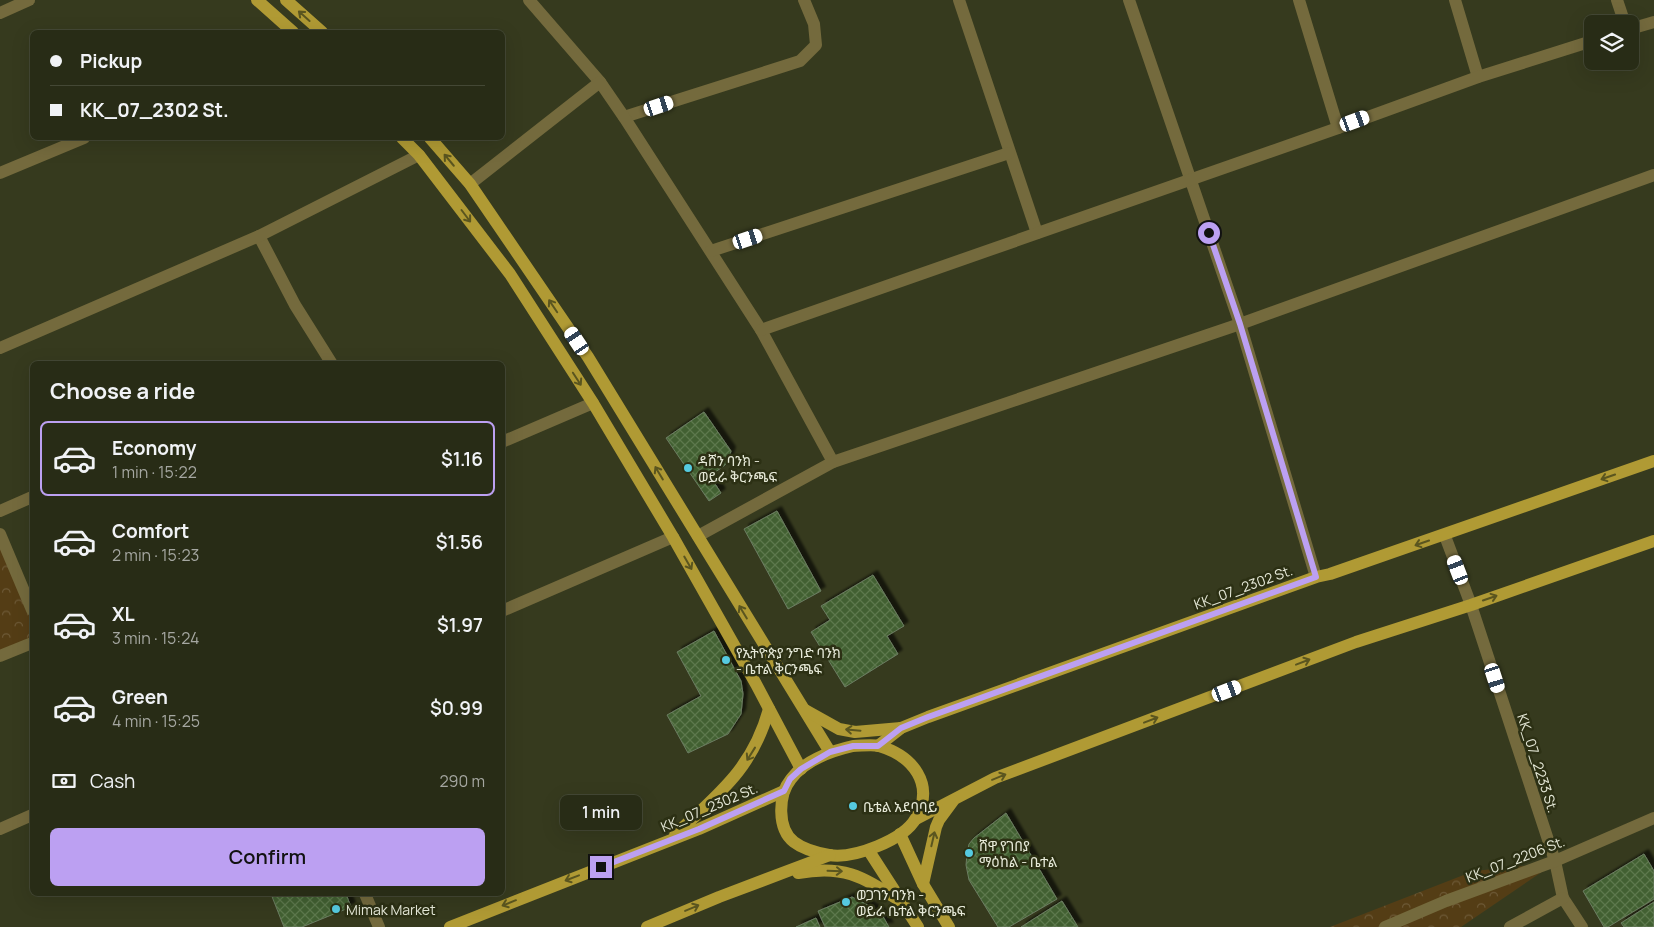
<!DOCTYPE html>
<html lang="en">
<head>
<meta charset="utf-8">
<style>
  :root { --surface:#282c16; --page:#30341f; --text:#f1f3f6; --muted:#a5a7a1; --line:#444835; --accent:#bca0f2 }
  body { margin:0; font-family:Manrope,"Noto Sans Ethiopic",sans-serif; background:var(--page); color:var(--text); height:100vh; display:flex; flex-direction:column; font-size:19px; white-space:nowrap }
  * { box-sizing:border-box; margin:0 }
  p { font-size:16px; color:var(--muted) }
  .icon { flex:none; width:28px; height:28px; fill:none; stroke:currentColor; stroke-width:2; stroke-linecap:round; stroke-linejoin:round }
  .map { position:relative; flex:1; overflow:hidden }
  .drawer { position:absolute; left:30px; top:361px; width:475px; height:535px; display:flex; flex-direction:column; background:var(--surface); border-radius:8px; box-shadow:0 5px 20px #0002,0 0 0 1px var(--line) }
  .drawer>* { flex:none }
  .guide { position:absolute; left:30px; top:30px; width:475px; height:110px; border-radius:8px; box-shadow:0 5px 20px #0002,0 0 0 1px var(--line); display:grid; align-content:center; height:110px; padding:0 20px; background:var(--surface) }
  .buttons { position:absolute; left:1584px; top:15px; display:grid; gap:10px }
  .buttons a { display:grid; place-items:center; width:55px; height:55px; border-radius:8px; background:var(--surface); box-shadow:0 5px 20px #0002,0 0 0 1px var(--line); font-size:25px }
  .end { position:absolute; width:22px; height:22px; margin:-11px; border:6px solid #bca0f2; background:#111; box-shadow:0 0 0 2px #111 }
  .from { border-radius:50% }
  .bubble { position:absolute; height:35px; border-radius:8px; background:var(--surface); box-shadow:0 5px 20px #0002,0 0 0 1px var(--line); font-size:16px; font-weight:600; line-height:35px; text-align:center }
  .car { position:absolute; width:15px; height:30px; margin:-15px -8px; border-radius:6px; box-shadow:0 0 4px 1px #0007; background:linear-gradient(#fff 24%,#345 0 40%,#fff 0 76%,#345 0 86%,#fff 0) }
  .guide b { display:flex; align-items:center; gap:18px; height:48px; font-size:19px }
  .guide b+b { border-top:1px solid var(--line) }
  .guide i { width:12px; height:12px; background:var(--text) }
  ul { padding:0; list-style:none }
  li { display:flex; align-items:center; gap:15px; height:75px; margin:0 10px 8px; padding:0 10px; border:2px solid transparent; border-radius:8px }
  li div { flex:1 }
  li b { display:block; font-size:19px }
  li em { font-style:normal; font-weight:600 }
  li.current { border-color:var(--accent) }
  li>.icon { width:45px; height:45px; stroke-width:1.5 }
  h2 { padding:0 20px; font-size:22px; line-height:60px }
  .pay { display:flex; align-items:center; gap:12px; height:55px; padding:0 20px; font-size:19px }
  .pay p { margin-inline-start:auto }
  .cta { display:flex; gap:10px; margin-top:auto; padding:10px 20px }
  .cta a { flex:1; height:58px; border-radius:8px; background:var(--accent); color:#111; font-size:20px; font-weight:600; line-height:58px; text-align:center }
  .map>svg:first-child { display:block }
  .park { fill:url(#park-crowns) }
  .building { fill:url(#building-cross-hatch); stroke:#6b7d62; filter:url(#shadow) }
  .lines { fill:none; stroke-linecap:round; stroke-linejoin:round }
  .street { stroke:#746a3d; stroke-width:12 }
  .primary { stroke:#b09a34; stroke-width:12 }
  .oneway { stroke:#5a551f }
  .route { stroke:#bca0f2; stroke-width:6 }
  .poi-dot { fill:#55cae0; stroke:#2c3014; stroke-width:2 }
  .labels { text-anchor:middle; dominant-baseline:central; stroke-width:5; stroke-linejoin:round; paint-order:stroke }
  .poi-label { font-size:14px; fill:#e6e9d8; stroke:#2c3014; text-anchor:start }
  .street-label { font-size:14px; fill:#e6e9d8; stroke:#2c3014 }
</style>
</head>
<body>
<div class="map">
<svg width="1654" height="927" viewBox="0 0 1654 927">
  <defs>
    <pattern id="park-crowns" width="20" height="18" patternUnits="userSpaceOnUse" patternTransform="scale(1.25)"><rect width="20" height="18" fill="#543d15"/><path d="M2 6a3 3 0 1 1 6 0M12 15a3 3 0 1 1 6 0" fill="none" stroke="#6d5936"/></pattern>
    <pattern id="building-cross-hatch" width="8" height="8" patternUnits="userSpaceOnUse" patternTransform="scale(1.25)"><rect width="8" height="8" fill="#426130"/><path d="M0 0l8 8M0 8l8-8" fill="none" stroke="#5d784d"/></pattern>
    <filter id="shadow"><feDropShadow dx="4.5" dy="-4.5" stdDeviation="1" flood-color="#0009"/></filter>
  </defs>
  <rect width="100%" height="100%" fill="#363a1e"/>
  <g class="park">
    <path d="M0,534L32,610V643L0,656Z"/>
    <path d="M1555,863L1461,927H1330L1474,871Z"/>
  </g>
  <g class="building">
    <path d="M704,412L731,451L729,458L725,465L710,476L721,493L709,501L666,438Z"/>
    <path d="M777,511L821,591L788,609L744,529Z"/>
    <path d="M873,575L904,626L887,636L898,654L845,687L811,632L830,620L821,606Z"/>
    <path d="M714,631L741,681L743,694L741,714L728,734L688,753L667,715L701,696L677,652Z"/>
    <path d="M1006,813L1057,899L1009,927H998L969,880L966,865L967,854L969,844L974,838Z"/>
    <path d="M1644,854L1654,871V899L1608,927H1604L1583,891Z"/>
    <path d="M271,894H346L351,907L302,927H284Z"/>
    <path d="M852,897L866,904L881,913L889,927H825L818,911Z"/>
    <path d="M1062,901L1078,927H1021Z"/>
    <path d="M1654,902V927H1624L1621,923Z"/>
    <path d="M816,918L820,927H796Z"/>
  </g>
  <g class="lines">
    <g class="street">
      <path d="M529,0L600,82"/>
      <path d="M959,0L1037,233"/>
      <path d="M1129,0L1240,324L1316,577"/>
      <path d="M1299,0L1338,128"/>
      <path d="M1455,0L1478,77"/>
      <path d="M1617,0L1625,24"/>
      <path d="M0,13L29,0"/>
      <path d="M1630,29L1654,22"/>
      <path d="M624,117L800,61L816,45L814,24L804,0"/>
      <path d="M0,173L84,138"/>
      <path d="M470,184L600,82L624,117L761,330L833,462"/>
      <path d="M259,236L295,305L332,364"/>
      <path d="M711,251L1009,153"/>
      <path d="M761,330L1338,128L1478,77L1592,41"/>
      <path d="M0,348L259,236L419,155"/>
      <path d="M502,442L593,403"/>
      <path d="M0,511L32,497"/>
      <path d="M0,534L32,610"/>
      <path d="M698,536L833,462L1240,324L1654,175"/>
      <path d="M1445,536L1471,605L1555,861L1563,898L1582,927"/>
      <path d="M502,611L673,537"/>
      <path d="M0,656L32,643"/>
      <path d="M0,829L32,815"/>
      <path d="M365,894L379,927"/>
      <path d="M1385,927L1446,901L1555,861L1654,818"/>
      <path d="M1510,927L1563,898"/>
    </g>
    <g class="primary">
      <path d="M257,0L293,32"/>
      <path d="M286,0L322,32"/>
      <path d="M402,138L419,155L510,274L593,403L673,537L756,684L801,769"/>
      <path d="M430,138L470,184L588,357L830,752"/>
      <path d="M805,710L839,729L855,732L901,728"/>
      <path d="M853,746C861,746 872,744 879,746C913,756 935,784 916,818C904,840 854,859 829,855C818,853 803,849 794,842C777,829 778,795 791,779C805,760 831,751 853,746Z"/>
      <path d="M878,746L901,728L928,717L1316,577L1330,574L1654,461"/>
      <path d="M916,819L995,778L1356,642L1471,605L1654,541"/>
      <path d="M900,834L923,884L949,927"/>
      <path d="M675,835C718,794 752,770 769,709"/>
      <path d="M869,851L918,927"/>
      <path d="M798,873C846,864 864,878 902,902"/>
      <path d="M923,884L936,827L939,820L953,801"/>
      <path d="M450,927L699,829L784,791"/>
      <path d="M647,927L719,897L830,855"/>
    </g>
  </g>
  <defs><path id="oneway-shaft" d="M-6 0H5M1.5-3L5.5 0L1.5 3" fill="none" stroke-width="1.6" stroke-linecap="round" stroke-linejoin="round" transform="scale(1.25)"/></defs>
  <g class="oneway">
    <use href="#oneway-shaft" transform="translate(304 16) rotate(-138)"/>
    <use href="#oneway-shaft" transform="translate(449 160) rotate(-130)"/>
    <use href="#oneway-shaft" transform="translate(466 216) rotate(53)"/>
    <use href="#oneway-shaft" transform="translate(553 306) rotate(-124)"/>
    <use href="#oneway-shaft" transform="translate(577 379) rotate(57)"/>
    <use href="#oneway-shaft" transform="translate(659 473) rotate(-121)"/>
    <use href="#oneway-shaft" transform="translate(1608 477) rotate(161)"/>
    <use href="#oneway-shaft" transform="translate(1422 543) rotate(161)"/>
    <use href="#oneway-shaft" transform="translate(688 563) rotate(60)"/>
    <use href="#oneway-shaft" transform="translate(1490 598) rotate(-19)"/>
    <use href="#oneway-shaft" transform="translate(743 612) rotate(-121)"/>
    <use href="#oneway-shaft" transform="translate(1303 662) rotate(-21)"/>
    <use href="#oneway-shaft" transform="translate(1151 720) rotate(-21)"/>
    <use href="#oneway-shaft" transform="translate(853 730) rotate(-175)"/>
    <use href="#oneway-shaft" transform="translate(751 754) rotate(122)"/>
    <use href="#oneway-shaft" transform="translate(999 777) rotate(-22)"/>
    <use href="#oneway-shaft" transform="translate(933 839) rotate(-77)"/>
    <use href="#oneway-shaft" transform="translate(835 871) rotate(2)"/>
    <use href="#oneway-shaft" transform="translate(572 878) rotate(159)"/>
    <use href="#oneway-shaft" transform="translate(509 903) rotate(158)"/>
    <use href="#oneway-shaft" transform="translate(692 908) rotate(-23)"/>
  </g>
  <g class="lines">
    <path class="route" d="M601,867L699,829L784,791L790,779L801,769L830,752L853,746H878L901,728L928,717L1316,577L1240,324L1209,233"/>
  </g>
  <g class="poi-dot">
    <circle cx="688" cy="468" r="5"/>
    <circle cx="726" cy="660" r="5"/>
    <circle cx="853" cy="806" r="5"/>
    <circle cx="969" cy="853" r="5"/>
    <circle cx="846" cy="902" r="5"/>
    <circle cx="336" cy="909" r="5"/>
  </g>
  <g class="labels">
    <g class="poi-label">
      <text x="698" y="460">ዳሸን ባንክ -<tspan x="698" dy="16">ወይራ ቅርንጫፍ</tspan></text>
      <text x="736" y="652">የኢትዮጵያ ንግድ ባንክ<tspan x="736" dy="16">- ቤተል ቅርንጫፍ</tspan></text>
      <text x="863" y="806">ቤቴል አደባባይ</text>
      <text x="979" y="845">ሸዋ የገበያ<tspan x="979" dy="16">ማዕከል - ቤተል</tspan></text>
      <text x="856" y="894">ወጋገን ባንክ -<tspan x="856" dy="16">ወይራ ቤተል ቅርንጫፍ</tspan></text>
      <text x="346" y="909">Mimak Market</text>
    </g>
    <g class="street-label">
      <text transform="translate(1243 587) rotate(-20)">KK_07_2302 St.</text>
      <text transform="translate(1538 763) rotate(72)">KK_07_2233 St.</text>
      <text transform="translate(709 807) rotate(-23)">KK_07_2302 St.</text>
      <text transform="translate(1515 859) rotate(-21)">KK_07_2206 St.</text>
    </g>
  </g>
</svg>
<div class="buttons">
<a><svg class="icon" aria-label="layers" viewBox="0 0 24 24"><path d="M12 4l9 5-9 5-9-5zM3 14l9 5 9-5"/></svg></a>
</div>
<i class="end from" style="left:1209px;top:233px"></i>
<i class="end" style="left:601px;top:867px"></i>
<div class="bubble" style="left:560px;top:795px;width:82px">1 min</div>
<i class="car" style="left:659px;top:106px;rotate:72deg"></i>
<i class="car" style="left:1355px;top:121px;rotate:70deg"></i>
<i class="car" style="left:748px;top:239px;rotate:72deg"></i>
<i class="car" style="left:577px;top:341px;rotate:326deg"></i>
<i class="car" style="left:1458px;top:570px;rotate:339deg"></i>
<i class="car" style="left:1495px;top:678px;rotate:162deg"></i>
<i class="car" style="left:1227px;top:691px;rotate:69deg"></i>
<div class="guide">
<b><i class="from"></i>Pickup</b>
<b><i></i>KK_07_2302 St.</b>
</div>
<section class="drawer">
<h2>Choose a ride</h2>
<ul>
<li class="current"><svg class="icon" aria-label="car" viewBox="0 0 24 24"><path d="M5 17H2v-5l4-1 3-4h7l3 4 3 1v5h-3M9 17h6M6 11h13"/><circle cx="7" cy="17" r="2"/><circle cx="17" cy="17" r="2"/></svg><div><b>Economy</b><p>1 min · 15:22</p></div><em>$1.16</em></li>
<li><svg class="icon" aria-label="car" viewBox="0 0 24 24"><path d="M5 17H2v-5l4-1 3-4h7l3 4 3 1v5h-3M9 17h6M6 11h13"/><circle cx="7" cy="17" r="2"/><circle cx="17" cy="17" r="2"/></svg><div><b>Comfort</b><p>2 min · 15:23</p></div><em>$1.56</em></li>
<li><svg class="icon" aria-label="car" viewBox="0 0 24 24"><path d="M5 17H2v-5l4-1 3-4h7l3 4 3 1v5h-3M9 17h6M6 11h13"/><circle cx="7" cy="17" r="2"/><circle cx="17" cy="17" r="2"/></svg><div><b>XL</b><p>3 min · 15:24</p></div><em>$1.97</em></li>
<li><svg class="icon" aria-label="car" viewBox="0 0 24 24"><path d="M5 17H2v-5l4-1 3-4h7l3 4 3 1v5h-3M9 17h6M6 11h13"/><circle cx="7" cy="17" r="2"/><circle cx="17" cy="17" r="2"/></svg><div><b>Green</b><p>4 min · 15:25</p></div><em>$0.99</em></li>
</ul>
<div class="pay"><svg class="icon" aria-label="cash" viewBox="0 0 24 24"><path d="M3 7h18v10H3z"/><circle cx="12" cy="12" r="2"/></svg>Cash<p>290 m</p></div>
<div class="cta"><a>Confirm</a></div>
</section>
</div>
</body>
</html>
